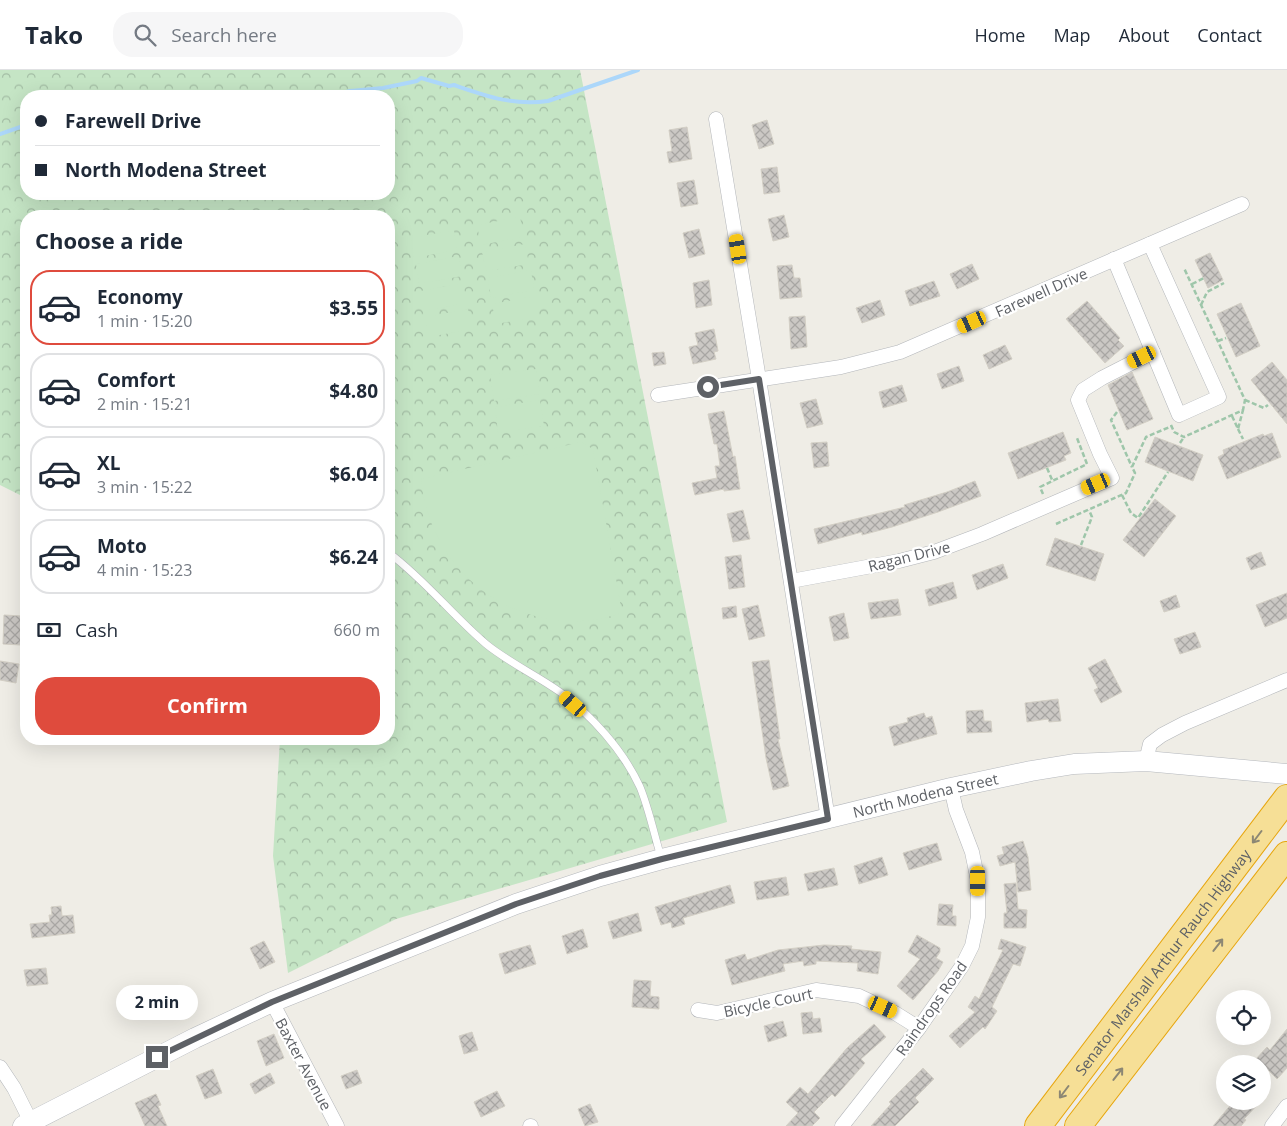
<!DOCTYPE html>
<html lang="en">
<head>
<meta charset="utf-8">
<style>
  :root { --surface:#fff; --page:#f6f6f7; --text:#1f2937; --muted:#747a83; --line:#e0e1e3; --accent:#df4b3d }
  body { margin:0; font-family:"Open Sans",sans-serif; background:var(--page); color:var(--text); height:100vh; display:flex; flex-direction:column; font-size:19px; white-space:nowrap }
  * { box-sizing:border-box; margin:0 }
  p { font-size:16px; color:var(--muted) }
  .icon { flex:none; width:28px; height:28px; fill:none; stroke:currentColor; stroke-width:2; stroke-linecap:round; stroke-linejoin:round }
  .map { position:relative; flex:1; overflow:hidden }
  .side { position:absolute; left:20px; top:140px; width:375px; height:535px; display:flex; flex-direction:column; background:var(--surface); border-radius:20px; box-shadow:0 5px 20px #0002 }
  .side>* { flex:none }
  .banner { position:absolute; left:20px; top:20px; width:375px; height:110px; border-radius:20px; box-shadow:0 5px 20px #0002; display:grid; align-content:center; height:110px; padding:0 15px; background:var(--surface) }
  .tools { position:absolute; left:1216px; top:920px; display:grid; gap:10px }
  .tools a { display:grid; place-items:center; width:55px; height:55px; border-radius:50%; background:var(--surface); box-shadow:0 5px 20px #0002; font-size:25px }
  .end { position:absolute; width:22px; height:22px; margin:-11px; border:6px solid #5e6166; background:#fff; box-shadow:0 0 0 2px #fff }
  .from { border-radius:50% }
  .bubble { position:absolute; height:35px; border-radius:18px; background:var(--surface); box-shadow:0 5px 20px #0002; font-size:16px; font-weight:700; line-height:35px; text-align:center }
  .car { position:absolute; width:15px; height:30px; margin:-15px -8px; border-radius:6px; box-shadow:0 0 4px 1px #0007; background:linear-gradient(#f5c518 24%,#345 0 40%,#f5c518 0 76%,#345 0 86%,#f5c518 0) }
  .banner b { display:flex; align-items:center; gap:18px; height:48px; font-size:19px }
  .banner b+b { border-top:1px solid var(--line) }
  .banner i { width:12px; height:12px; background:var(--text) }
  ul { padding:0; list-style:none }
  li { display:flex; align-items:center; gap:15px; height:75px; margin:0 10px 8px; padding:0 5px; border:2px solid var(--line); border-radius:20px }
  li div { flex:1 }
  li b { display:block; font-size:19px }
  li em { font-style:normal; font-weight:700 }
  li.current { border-color:var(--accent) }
  li>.icon { width:45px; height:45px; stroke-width:1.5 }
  h2 { padding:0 15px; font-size:22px; line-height:60px }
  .pay { display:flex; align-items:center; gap:12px; height:55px; padding:0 15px; font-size:19px }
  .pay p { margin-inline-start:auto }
  .primary-button { display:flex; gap:10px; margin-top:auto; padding:10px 15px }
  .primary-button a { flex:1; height:58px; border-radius:20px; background:var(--accent); color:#fff; font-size:20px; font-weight:700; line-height:58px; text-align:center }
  header { display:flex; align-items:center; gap:30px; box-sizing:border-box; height:70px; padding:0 25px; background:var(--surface); border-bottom:1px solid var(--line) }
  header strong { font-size:24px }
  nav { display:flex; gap:28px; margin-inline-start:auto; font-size:18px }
  .search { width:350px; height:45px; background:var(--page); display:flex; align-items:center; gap:12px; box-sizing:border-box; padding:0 18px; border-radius:20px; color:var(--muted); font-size:19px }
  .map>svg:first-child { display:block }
  .forest { fill:url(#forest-crowns); fill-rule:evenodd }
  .pitch { fill:#c5e5c5 }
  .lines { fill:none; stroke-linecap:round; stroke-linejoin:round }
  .stream { stroke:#acd7fa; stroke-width:4 }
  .building { fill:url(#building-cross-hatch); stroke:#d3cfc5 }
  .lane-casing { stroke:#b3b6ba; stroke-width:8 }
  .street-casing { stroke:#b3b6ba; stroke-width:15 }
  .secondary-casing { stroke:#b5b8bd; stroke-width:21 }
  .highway-casing { stroke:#e7a60e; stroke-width:28 }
  .path { stroke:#9ec6aa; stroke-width:2.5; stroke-dasharray:5 2.5; stroke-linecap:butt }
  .lane { stroke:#fff; stroke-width:7 }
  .street { stroke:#fff; stroke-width:14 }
  .secondary { stroke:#fff; stroke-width:20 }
  .highway { stroke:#f6df96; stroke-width:26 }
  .oneway { stroke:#8c8774 }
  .route { stroke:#5e6166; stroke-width:6 }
  .labels { text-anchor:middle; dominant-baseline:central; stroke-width:4.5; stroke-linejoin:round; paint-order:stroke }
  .street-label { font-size:15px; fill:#5e6166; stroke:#fff }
</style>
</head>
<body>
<header>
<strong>Tako</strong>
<div class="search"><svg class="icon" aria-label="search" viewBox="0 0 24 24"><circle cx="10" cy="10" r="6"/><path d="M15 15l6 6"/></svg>Search here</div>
<nav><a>Home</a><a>Map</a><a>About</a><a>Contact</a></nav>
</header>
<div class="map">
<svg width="1287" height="1056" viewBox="0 0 1287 1056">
  <defs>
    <pattern id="forest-crowns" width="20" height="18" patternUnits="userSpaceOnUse" patternTransform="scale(1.25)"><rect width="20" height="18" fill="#c5e5c5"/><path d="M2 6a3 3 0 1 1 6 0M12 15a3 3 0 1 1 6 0" fill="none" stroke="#a3bda4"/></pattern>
    <pattern id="building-cross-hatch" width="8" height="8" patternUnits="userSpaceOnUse" patternTransform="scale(1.25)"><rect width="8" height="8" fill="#cbc8c4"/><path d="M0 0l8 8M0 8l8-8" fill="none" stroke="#a8a6a3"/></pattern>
  </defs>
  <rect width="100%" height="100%" fill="#efede6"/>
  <path class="forest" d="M0,0H580L727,752L396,849L288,903L273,786L280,669H389V146H26V428L0,415ZM26,26H389V124H26Z"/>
  <g class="pitch">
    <path d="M520,147L524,167L481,175L477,155Z"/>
    <path d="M454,160L457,180L414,188L411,168Z"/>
    <path d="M525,174L529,194L486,201L482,182Z"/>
    <path d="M459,186L462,206L419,214L416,194Z"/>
    <path d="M531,200L534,220L491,228L488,208Z"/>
    <path d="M463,213L467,233L424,241L420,221Z"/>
    <path d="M535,226L539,246L496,254L492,234Z"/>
    <path d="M468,239L472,259L429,267L425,247Z"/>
    <path d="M536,299L540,324L494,331L490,305Z"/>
    <path d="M540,330L544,356L498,363L495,337Z"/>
    <path d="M581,372L593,379L622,543C608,547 595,551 581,551C497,555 428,490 421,409Z"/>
  </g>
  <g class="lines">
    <g class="stream">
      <path d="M331,26L350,21L383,18L417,11L421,8L449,16L454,15C486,26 513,36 548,31L638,0"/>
      <path d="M0,64L26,55"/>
    </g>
  </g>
  <g class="building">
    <path d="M767,50L774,74L759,79L752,55Z"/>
    <path d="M687,57L692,89L669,93L667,82L672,81L669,60Z"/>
    <path d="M777,97L780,122L764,124L761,99Z"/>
    <path d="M694,110L698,134L681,137L677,113Z"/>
    <path d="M784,145L789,167L773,171L768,149Z"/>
    <path d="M699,159L705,184L689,188L683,163Z"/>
    <path d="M1210,183L1223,210L1208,218L1195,190Z"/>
    <path d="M972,194L979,209L957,219L950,204Z"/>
    <path d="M792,195L794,208H800L802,227L780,229L777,196Z"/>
    <path d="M709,210L712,235L696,238L693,213Z"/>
    <path d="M934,211L940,226L910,236L905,221Z"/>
    <path d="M880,230L885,245L862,253L856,238Z"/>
    <path d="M1087,231L1120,268L1118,270L1124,276L1105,293L1066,249Z"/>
    <path d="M1241,233L1260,276L1236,287L1217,244Z"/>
    <path d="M805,246L807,277L791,279L789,247Z"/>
    <path d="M714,259L718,281L714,282L716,289L693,294L689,277L698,275L695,263Z"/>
    <path d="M1005,275L1012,289L989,299L983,285Z"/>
    <path d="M664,282L666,294L654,296L652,283Z"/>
    <path d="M1272,292L1287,310V354L1251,310Z"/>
    <path d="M959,296L964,311L942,319L937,304Z"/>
    <path d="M1132,302L1153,349L1127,360L1108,315Z"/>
    <path d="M902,315L907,331L883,338L879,322Z"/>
    <path d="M816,329L823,354L807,358L800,333Z"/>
    <path d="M724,341L733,387L735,386L740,419L724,421V419L695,425L692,413L717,408L715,396H720L717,374H714L708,344Z"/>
    <path d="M1063,362L1071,383L1064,386L1066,390L1018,409L1008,383Z"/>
    <path d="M1272,363L1281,387L1227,409L1218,387L1224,384L1223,380L1263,364L1264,366Z"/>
    <path d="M1155,367L1203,385L1193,411L1145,392Z"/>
    <path d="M827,372L829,396L814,398L811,373Z"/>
    <path d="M975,411L981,426L938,442L892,457L862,465V462L818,474L814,459L905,437L904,435L947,422Z"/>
    <path d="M1155,429L1176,446L1144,487L1123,470Z"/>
    <path d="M743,440L750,469L733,472L727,444Z"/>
    <path d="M1055,468L1104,484L1095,511L1046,495Z"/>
    <path d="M1261,482L1266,495L1251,500L1246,488Z"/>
    <path d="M741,485L745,517L729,519L725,487Z"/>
    <path d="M1003,494L1008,508L977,520L972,505Z"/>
    <path d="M953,512L957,528L929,536L925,520Z"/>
    <path d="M1287,523V548L1265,557L1256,535Z"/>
    <path d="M1176,525L1180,537L1164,542L1160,531Z"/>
    <path d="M898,529L901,545L871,549L868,533Z"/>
    <path d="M758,535L765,566L749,570L742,539Z"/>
    <path d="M736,536L737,547L723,549L722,538Z"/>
    <path d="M844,543L849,568L834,571L829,547Z"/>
    <path d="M4,545L22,546L21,575L3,574Z"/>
    <path d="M1195,562L1201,577L1180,584L1174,569Z"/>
    <path d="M1105,589L1122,622L1101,633L1094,620L1098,618L1088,598Z"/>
    <path d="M769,590L780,669H778L789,716L773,720L766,688L752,592Z"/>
    <path d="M0,591L19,594L16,613L0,610Z"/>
    <path d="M1058,629L1061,651L1049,652L1048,649L1027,652L1025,633Z"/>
    <path d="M983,640L984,651H991L992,662L967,663L966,641Z"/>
    <path d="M924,643L926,648L932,646L937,664L894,676L889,657L908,652L907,648Z"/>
    <path d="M1023,771L1028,787L1031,820L1018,822L1015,792L1000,796L997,786L1004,784L1002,777Z"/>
    <path d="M937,773L942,790L909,800L903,783Z"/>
    <path d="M882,787L888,805L859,814L854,796Z"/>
    <path d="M834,798L838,815L808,821L804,804Z"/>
    <path d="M786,807L789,825L757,830L754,812Z"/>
    <path d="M1016,813L1018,839L1027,840L1026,858H1004V843H1007L1004,814Z"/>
    <path d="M730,815L735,833L683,848L685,854L672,858L671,852L661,855L655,837Z"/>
    <path d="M939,834L953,835L952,846H956V856L937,855Z"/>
    <path d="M61,836L62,846L73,845L75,863L32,868L30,854L50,852L49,845H52L51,837Z"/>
    <path d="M638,843L642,861L613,869L608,852Z"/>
    <path d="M583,859L588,877L567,884L562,866Z"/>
    <path d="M917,865L940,878V882L936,888L943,892L938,901L913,930L897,916L920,889L908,882Z"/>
    <path d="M1001,869L1026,877L1020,896L1013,894L992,937L997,941L985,959L983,957L960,978L949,966L975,942L968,937L975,926L979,929L1003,880L998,879Z"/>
    <path d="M264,871L275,892L260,899L250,878Z"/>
    <path d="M530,875L536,894L505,904L499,884Z"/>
    <path d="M824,875L852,876L851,879L881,882L878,904L857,901L858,893L816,891V894L804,896L803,891L783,894L785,901L732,915L725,890L745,884L747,890L778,880Z"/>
    <path d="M46,898L48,914L27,916L24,900Z"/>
    <path d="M634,910L651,911L650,926L659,927V939L632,937Z"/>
    <path d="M812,942L813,949L820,948L822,962L803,964L801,943Z"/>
    <path d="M783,951L787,966L768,972L764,956Z"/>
    <path d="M874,954L886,967L861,989L865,993L835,1027L832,1024L814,1042L820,1048L812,1056H786L798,1043L786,1032L800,1017L808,1024L847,978Z"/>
    <path d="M1287,959V998L1277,1009L1262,994L1256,989L1267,977L1270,980Z"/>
    <path d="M472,962L478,980L464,984L459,966Z"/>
    <path d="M274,964L284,988L266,996L257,971Z"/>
    <path d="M923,998L934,1009L915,1028L919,1032L895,1056H871L891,1034L889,1032Z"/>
    <path d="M213,999L222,1023L205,1029L196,1006Z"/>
    <path d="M357,1000L362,1013L346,1019L341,1006Z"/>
    <path d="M270,1003L275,1013L255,1024L250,1014Z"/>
    <path d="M497,1021L505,1036L481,1047L474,1032Z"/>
    <path d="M156,1024L161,1035L158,1036L167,1056H145L135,1033Z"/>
    <path d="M1234,1031H1261L1244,1049L1246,1050L1241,1056H1213Z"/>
    <path d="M590,1034L598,1052L585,1056L578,1039Z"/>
  </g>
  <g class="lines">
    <g class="lane-casing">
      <path id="lane" d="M389,483C425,510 452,545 486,574C508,592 536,605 560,622C592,646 623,680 640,717C649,739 654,764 661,787"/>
    </g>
    <g class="street-casing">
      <g id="street">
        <path d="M716,49L759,309L828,749"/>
        <path d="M1114,189L1179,345L1219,327L1150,174"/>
        <path d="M658,325L841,297L900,282L1242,134"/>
        <path d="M791,511L899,491L934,482L982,464L1112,408L1100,384L1078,330L1083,320L1102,308L1153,282"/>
        <path d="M1146,691L1150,674L1162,665L1185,653L1287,610"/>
        <path d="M272,932L337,1056"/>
        <path d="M698,940L717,943L816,920L859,926L895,943L919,958"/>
        <path d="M0,997L14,1018L31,1052"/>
        <path d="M530,1056H531"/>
        <path d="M842,1056L919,958L962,896L972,876L978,847V811L972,782L956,740L951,718"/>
        <path d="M1272,1056L1287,1036"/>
      </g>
    </g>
    <g class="secondary-casing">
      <g id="secondary">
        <path id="s1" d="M23,1056L195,968L272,932L516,834L600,806L662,789L951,718L1031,701L1074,694L1146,691L1287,704"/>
      </g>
    </g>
    <g class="highway-casing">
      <g id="highway">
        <path id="s2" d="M1038,1056L1287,728"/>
        <path d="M1078,1056L1287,785"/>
      </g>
    </g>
    <g class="path">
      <path d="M1192,214L1204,208"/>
      <path d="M1201,235L1207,222L1224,213"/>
      <path d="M1218,271L1226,268"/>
      <path d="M1245,330L1264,338L1268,335"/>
      <path d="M1117,342L1111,350L1132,397"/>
      <path d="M1232,346L1238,359L1243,340"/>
      <path d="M1171,355L1174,362L1184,367L1243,340L1245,330L1184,198"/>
      <path d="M1238,359L1243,369"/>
      <path d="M1180,373L1184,367"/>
      <path d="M1047,398L1053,412"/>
      <path d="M1043,424L1040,417L1087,394L1077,368"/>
      <path d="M1122,425L1131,443L1138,448L1168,402"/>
      <path d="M1056,454L1126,423L1135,403L1132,397L1146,367L1172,356"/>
      <path d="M1081,475L1092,447L1089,440"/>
    </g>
    <use href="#lane" class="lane"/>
    <use href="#street" class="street"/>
    <use href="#secondary" class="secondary"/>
    <use href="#highway" class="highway"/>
  </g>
  <defs><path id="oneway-shaft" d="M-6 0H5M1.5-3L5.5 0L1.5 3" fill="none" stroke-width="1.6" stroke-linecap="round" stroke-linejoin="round" transform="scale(1.25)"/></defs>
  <g class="oneway">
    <use href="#oneway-shaft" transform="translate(1257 767) rotate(127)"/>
    <use href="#oneway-shaft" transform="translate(1218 875) rotate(-52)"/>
    <use href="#oneway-shaft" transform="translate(1118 1004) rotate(-52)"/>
    <use href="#oneway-shaft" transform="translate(1064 1022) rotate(127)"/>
  </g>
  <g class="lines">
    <path class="route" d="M157,987L272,932L516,834L600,806L662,789L828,749L759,309L708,317"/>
  </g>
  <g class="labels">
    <g class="street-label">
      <text transform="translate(1041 222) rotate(-24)">Farewell Drive</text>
      <text transform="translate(909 486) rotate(-14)">Ragan Drive</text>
      <text stroke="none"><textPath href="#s1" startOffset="965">North Modena Street</textPath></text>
      <text stroke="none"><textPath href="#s2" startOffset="206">Senator Marshall Arthur Rauch Highway</textPath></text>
      <text transform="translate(768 932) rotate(-12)">Bicycle Court</text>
      <text transform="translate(931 938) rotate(-55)">Raindrops Road</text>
      <text transform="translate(304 994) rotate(62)">Baxter Avenue</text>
    </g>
  </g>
</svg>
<div class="tools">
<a><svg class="icon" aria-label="locate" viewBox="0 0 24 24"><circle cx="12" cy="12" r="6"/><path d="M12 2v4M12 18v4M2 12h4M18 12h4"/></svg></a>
<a><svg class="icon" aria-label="layers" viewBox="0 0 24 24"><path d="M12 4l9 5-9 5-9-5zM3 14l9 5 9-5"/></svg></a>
</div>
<i class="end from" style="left:708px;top:317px"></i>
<i class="end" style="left:157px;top:987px"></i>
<div class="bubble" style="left:116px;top:915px;width:82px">2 min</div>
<i class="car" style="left:738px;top:179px;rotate:351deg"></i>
<i class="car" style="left:972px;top:252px;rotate:246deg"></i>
<i class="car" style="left:1142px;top:287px;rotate:244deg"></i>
<i class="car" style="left:1096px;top:414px;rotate:247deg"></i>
<i class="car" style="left:573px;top:634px;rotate:311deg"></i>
<i class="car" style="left:978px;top:811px;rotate:180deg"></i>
<i class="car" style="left:883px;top:937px;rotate:114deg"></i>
<div class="banner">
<b><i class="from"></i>Farewell Drive</b>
<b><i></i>North Modena Street</b>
</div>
<section class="side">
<h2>Choose a ride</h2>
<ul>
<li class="current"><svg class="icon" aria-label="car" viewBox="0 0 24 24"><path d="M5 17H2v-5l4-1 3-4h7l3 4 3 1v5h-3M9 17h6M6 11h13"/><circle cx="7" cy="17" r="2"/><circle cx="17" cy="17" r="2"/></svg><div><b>Economy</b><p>1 min · 15:20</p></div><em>$3.55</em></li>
<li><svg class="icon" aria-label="car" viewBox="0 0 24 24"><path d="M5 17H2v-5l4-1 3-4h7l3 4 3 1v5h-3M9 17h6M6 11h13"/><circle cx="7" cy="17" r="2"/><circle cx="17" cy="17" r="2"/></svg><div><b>Comfort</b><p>2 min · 15:21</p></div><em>$4.80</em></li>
<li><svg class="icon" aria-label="car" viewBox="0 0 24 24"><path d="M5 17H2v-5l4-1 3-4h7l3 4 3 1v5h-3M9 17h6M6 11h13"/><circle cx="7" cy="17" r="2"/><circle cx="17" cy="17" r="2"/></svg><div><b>XL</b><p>3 min · 15:22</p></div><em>$6.04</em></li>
<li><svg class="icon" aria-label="car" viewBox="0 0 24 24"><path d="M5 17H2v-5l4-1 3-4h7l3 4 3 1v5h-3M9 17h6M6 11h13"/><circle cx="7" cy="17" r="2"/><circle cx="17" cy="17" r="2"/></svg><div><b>Moto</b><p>4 min · 15:23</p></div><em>$6.24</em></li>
</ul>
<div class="pay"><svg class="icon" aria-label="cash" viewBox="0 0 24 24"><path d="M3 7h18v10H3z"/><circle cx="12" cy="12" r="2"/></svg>Cash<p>660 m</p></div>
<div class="primary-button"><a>Confirm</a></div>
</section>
</div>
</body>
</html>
